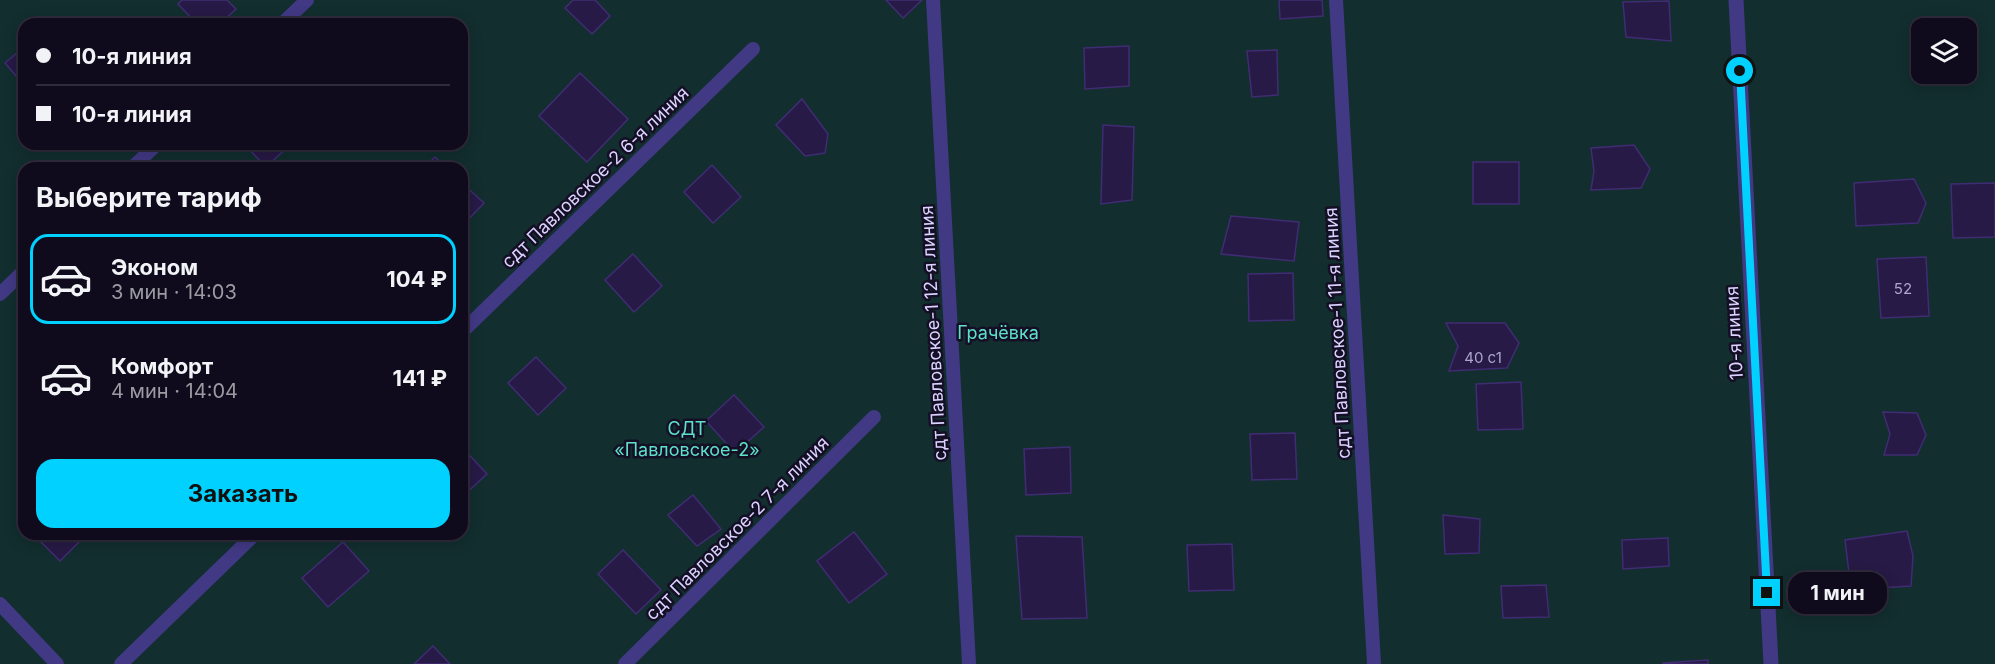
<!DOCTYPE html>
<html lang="ru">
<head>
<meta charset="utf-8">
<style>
  :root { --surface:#0f0b1c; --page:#181425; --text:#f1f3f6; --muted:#9b9ba3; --line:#2f2b3b; --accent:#00d1fe }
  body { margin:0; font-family:Inter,sans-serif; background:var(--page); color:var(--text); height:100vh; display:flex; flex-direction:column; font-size:22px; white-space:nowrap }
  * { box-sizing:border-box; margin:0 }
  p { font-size:20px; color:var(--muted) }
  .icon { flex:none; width:33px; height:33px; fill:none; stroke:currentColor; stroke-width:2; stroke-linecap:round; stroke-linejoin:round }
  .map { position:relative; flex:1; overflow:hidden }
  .details { position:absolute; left:18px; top:162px; width:450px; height:378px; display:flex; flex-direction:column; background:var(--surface); border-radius:18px; box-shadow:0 3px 15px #0003,0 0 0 2px var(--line) }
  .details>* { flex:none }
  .guide { position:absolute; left:18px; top:18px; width:450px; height:132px; border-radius:18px; box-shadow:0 3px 15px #0003,0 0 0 2px var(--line); display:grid; align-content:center; height:132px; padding:0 18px; background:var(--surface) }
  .buttons { position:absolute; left:1911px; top:18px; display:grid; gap:12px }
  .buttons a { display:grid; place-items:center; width:66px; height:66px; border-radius:12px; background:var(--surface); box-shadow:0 3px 15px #0003,0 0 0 2px var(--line); font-size:30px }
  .end { position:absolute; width:27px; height:27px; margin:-14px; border:8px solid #00d1fe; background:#111; box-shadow:0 0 0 3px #111 }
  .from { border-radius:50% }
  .bubble { position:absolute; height:42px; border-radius:18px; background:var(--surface); box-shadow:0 3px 15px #0003,0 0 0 2px var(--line); font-size:20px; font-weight:700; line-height:42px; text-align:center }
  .guide b { display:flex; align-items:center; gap:21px; height:57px; font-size:22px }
  .guide b+b { border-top:2px solid var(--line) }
  .guide i { width:15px; height:15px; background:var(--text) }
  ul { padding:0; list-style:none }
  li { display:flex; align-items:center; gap:18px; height:90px; margin:0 12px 9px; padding:0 6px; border:3px solid transparent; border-radius:18px }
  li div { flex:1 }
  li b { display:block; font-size:22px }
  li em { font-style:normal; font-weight:700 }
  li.on { border-color:var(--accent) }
  li>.icon { width:54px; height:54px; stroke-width:1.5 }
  h2 { padding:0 18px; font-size:27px; line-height:72px }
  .button { display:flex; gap:12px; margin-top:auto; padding:12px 18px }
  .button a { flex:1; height:69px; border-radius:18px; background:var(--accent); color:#111; font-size:24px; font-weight:700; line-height:69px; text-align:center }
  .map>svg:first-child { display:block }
  .green { fill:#122e2f; fill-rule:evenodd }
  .building { fill:#271a46; stroke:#402c73; stroke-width:1.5 }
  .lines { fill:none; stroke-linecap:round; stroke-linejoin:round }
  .service { stroke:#423985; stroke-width:14 }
  .minor { stroke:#423985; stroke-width:15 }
  .route { stroke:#00d1fe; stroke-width:8 }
  .labels { text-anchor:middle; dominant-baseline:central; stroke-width:5; stroke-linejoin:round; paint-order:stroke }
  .number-label { font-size:15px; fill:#aea5d1 }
  .street-label { font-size:18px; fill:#dbd3ff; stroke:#140f25 }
  .park-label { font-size:18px; fill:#5de0ca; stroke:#140f25 }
</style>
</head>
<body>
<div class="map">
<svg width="1995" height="664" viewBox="0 0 1995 664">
  <rect width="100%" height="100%" fill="#140f25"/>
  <path class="green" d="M0,0H1995V664H0ZM24,24H462V144H24ZM1922,28H1966V74H1922ZM24,168H462V534H24Z"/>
  <g class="building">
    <path d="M182,0H227L236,9L220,24H197L178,4Z"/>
    <path d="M573,0H595L610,16L592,34L565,8Z"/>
    <path d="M886,0H922L903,18Z"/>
    <path d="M1279,0H1322L1323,16L1280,19Z"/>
    <path d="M1669,1L1671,41L1626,37L1623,2Z"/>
    <path d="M1129,46V86L1085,89L1084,48Z"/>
    <path d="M24,47V85L5,63Z"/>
    <path d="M1277,50L1278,95L1252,97L1247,51Z"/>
    <path d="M580,73L628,119L587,162L539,116Z"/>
    <path d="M802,99L828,134L825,153L805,156L776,125Z"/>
    <path d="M1103,125L1134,127L1132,200L1101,204Z"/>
    <path d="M244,144H291L266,167Z"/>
    <path d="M1634,145L1650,169L1641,188L1591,190L1594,171L1591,148Z"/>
    <path d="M435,157L446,168H424Z"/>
    <rect x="1473" y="162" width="46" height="42"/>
    <path d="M712,165L741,197L713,223L684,192Z"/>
    <path d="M1914,179L1926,203L1918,223L1856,226L1854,183Z"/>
    <path d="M462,183L484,203L462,226Z"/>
    <path d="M1995,183V237L1953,238L1951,184Z"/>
    <path d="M1231,216L1299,222L1294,261L1221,254Z"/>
    <path d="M633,254L662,286L634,312L605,280Z"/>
    <path d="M1926,257L1929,316L1881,318L1877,259Z"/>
    <path d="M1293,273L1294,320L1249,321L1248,274Z"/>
    <path d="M1446,323H1505L1519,343L1507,368L1449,371L1458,346Z"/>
    <path d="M536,357L566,388L538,415L508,383Z"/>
    <path d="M1521,382L1523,429L1478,430L1476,384Z"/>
    <path d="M734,395L764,427L735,453L706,421Z"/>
    <path d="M1883,412L1917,413L1926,435L1917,455H1884L1890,434Z"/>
    <path d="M1295,433L1297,479L1252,480L1250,434Z"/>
    <path d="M462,447L487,474L462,497Z"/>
    <path d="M1070,447L1071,493L1026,495L1024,449Z"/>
    <path d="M693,495L721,529L697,546L668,515Z"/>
    <path d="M1443,515L1480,519L1479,553L1445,554Z"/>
    <path d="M1907,531L1913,556L1911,586L1846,590L1849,573L1845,540Z"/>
    <path d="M854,532L887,574L849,603L817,561Z"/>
    <path d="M33,534H87L60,561Z"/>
    <path d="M1016,536L1082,537L1087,618L1022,619Z"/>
    <path d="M1668,538L1669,566L1623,569L1622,540Z"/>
    <path d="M343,542L369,571L328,607L302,578Z"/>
    <path d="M1232,544L1234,590L1189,591L1187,545Z"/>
    <path d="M623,550L661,590L636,614L598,574Z"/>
    <path d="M1546,585L1549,617L1503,618L1501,586Z"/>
    <path d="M433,646L450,664H414Z"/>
    <path d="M1708,660V664H1663V663Z"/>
  </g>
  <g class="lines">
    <g class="service">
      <path d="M933,0L969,664"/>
      <path d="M1336,0L1374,664"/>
      <path d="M282,24L307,0"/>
      <path d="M132,168L157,144"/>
      <path d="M0,294L24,271"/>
      <path d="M462,332L753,49"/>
      <path d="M0,604L57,664"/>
      <path d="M121,664L255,534"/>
      <path d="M625,664L874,417"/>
    </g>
    <path class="minor" d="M1736,0L1771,664"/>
  </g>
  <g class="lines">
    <path class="route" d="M1740,71L1767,593"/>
  </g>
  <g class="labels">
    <g class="number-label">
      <text x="1903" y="288">52</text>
      <text x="1483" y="357">40 с1</text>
    </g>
    <g class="street-label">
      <text transform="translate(595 177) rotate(-44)">сдт Павловское-2 6-я линия</text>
      <text transform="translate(933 333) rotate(-93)">сдт Павловское-1 12-я линия</text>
      <text transform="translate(1337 333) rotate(-93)">сдт Павловское-1 11-я линия</text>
      <text transform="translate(1734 333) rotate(-93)">10-я линия</text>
      <text transform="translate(737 528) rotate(-45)">сдт Павловское-2 7-я линия</text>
    </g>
    <g class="park-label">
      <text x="998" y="332">Грачёвка</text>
      <text x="687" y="428">СДТ<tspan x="687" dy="21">«Павловское-2»</tspan></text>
    </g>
  </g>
</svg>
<div class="buttons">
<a><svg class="icon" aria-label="layers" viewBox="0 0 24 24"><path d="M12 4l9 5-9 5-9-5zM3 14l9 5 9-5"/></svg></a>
</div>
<i class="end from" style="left:1740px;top:71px"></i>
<i class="end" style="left:1767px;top:593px"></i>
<div class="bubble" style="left:1788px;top:572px;width:99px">1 мин</div>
<div class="guide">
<b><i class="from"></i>10-я линия</b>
<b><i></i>10-я линия</b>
</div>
<section class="details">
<h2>Выберите тариф</h2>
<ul>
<li class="on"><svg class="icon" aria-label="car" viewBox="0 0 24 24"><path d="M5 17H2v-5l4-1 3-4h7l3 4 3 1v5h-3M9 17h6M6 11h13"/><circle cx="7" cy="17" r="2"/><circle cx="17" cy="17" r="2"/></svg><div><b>Эконом</b><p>3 мин · 14:03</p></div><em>104 ₽</em></li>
<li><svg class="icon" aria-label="car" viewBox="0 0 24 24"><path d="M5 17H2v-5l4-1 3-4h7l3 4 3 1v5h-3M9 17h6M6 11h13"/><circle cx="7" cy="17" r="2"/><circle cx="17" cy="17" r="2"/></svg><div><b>Комфорт</b><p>4 мин · 14:04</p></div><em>141 ₽</em></li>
</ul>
<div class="button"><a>Заказать</a></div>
</section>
</div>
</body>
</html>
